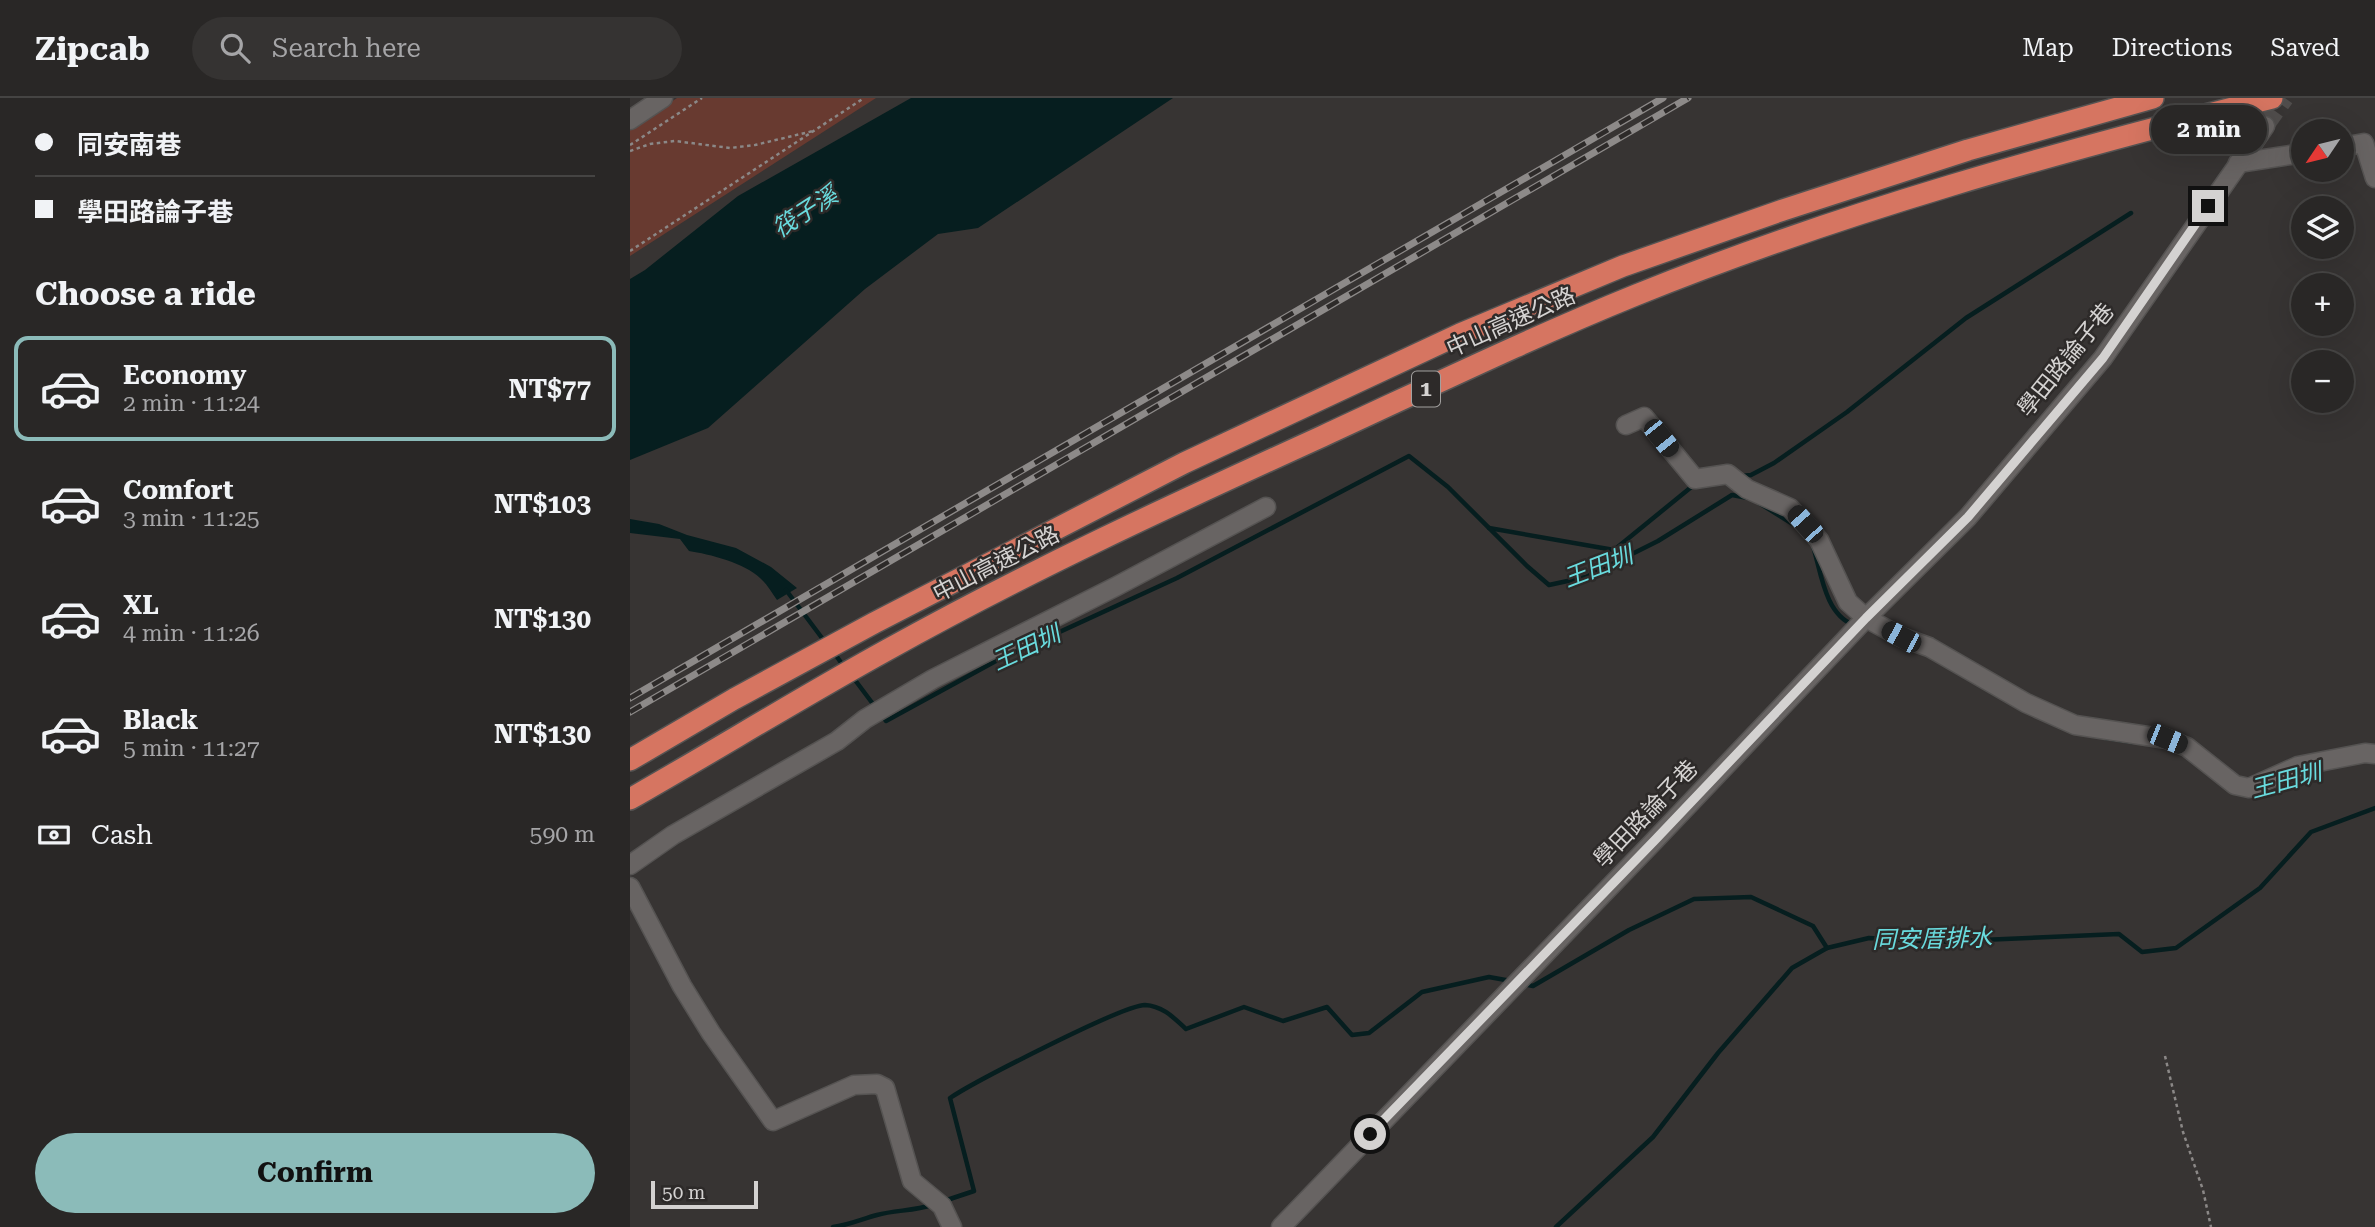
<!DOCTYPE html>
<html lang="en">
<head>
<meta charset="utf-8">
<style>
  :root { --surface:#292726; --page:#353332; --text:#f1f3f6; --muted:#a5a5a7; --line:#454443; --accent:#8bbbb9 }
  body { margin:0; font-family:"Roboto Serif","Noto Sans TC",serif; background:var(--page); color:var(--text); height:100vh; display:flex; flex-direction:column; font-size:26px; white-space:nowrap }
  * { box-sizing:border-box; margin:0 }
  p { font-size:23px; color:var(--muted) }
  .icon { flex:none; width:38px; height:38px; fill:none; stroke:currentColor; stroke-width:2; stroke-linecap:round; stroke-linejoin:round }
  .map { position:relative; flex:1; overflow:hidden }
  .sheet { display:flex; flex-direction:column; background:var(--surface); width:630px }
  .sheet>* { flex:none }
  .guide { display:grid; align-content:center; height:154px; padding:0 35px; background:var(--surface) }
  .needle { width:46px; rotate:235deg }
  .tools { position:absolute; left:1661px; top:21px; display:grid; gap:14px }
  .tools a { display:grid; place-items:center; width:63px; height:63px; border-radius:50%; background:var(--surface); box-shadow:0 7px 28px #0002,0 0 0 2px var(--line); font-size:35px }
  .scale { position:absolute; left:21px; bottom:18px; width:107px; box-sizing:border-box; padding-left:7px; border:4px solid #d4d2d1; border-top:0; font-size:19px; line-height:24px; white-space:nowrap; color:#d4d2d1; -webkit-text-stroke:5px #2d2a29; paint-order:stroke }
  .end { position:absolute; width:32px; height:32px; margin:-16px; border:9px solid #d4d2d1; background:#111; box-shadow:0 0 0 4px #111 }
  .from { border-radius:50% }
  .bubble { position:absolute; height:49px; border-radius:24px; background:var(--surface); box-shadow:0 7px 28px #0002,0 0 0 2px var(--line); font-size:23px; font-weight:700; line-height:49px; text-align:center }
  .car { position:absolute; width:21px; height:42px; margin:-21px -10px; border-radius:9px; box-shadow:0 0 5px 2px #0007; background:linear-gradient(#222 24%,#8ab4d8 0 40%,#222 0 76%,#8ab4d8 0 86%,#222 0) }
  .guide b { display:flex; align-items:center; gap:24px; height:66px; font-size:26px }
  .guide b+b { border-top:2px solid var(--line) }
  .guide i { width:18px; height:18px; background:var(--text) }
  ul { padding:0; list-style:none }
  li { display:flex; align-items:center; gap:21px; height:105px; margin:0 14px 10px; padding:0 21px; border:4px solid transparent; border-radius:14px }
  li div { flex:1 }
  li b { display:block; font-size:26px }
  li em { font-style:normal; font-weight:700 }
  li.on { border-color:var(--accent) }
  li>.icon { width:63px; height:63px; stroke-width:1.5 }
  h2 { padding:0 35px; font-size:32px; line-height:84px }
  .pay { display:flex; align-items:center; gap:18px; height:77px; padding:0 35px; font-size:26px }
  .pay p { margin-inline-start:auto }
  .cta { display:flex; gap:14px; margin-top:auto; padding:14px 35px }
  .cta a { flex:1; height:80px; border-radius:42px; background:var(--accent); color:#111; font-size:28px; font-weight:700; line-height:80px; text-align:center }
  header { display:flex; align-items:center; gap:42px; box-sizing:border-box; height:98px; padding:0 35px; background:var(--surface); border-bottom:2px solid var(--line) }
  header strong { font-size:33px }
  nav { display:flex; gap:38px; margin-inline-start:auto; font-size:24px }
  .search { width:490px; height:63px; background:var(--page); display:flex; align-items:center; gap:18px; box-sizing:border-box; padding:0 24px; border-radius:38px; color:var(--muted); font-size:26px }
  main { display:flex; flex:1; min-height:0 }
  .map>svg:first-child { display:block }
  .green { fill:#683a30 }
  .water { fill:#061e1f }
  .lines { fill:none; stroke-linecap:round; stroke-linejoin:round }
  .stream { stroke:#061e1f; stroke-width:4.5 }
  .minor-tunnel { stroke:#4f4c4b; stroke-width:18; stroke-dasharray:18 9; stroke-linecap:butt }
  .minor-casing { stroke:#555352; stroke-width:21 }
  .highway-casing { stroke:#555352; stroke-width:24 }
  .path { stroke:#8b8887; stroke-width:2.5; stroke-dasharray:3.5 3.5; stroke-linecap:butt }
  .minor { stroke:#686463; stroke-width:18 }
  .highway { stroke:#d67561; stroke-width:21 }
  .rail-casing { stroke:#8d8a89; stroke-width:7 }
  .rail { stroke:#2d2a29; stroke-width:4.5; stroke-dasharray:13; stroke-linecap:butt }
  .route { stroke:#d4d2d1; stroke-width:9 }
  .labels { text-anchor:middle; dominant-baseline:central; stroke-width:5; stroke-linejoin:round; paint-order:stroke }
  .shield { fill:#2d2a29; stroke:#a2a09f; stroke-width:2 }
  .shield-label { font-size:21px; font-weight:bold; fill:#d4d2d1 }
  .street-label { font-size:23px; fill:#d4d2d1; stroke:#2d2a29 }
  .water-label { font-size:24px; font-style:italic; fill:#69dbde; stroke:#2d2a29 }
</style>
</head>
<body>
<header>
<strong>Zipcab</strong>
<div class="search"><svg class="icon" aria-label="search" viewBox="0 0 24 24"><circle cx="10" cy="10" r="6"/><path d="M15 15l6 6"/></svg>Search here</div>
<nav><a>Map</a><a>Directions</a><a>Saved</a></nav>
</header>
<main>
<section class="sheet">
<div class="guide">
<b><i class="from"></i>同安南巷</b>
<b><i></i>學田路論子巷</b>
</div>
<h2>Choose a ride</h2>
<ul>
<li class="on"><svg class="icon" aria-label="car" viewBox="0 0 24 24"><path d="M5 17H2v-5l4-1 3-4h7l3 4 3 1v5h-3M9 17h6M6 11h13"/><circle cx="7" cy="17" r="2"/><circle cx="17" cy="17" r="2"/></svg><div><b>Economy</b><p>2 min · 11:24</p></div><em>NT$77</em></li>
<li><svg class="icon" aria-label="car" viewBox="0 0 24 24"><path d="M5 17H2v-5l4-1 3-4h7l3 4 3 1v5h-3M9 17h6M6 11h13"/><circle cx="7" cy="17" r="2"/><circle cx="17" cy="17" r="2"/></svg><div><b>Comfort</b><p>3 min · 11:25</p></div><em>NT$103</em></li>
<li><svg class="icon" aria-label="car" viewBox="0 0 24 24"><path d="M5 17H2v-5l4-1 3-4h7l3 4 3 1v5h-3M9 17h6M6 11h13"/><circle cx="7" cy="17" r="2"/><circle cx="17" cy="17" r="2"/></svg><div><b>XL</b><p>4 min · 11:26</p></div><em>NT$130</em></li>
<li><svg class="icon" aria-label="car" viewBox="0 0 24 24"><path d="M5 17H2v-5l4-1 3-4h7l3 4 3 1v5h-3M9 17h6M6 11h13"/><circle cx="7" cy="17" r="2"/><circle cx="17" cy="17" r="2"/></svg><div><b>Black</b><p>5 min · 11:27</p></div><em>NT$130</em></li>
</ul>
<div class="pay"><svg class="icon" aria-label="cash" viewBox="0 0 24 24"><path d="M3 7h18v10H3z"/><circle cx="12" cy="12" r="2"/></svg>Cash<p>590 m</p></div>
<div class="cta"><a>Confirm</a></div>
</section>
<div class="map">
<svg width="1745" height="1129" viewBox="0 0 1745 1129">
  <rect width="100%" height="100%" fill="#373433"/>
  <path class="green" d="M47,0H246L0,158V31Z"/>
  <g class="water">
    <path d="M281,0H543L348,130L308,136L235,191L78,330L0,362V181L15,172L108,98Z"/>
    <path d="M0,421L29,426L57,437L106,450L141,469L167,490L147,502C142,495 137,486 130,480C115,465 79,456 59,453L50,441L0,435Z"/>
  </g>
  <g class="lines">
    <g class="stream">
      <path d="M1111,378L1121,377L1144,365L1217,314L1336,220L1501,115"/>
      <path d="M1129,405L1166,428"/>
      <path d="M859,430L984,452L1065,386"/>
      <path d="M1183,448C1191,474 1195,517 1224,527"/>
      <path d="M156,492L195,544"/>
      <path d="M203,553L214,569"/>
      <path d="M222,578L246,610"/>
      <path d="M252,617L256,623L364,564L547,480L779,358L818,389L897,468L919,487L956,479L1028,443L1102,397L1118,400"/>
      <path d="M1476,640L1502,644"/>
      <path d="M893,886L903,888L999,832L1064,801L1121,799L1183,828L1197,850"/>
      <path d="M314,1103L344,1093L320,1000C344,984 493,907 515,907C533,908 544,920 556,931L614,909L653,923L697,909L722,937L739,935L792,894L859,879L881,883"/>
      <path d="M203,1129C219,1127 232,1121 247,1117C265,1112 284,1113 302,1107"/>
      <path d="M926,1129L1023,1039L1088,955L1162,870L1197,850L1239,840L1305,844L1489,836L1512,854L1546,850L1630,790L1681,734L1745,710"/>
    </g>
    <path class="minor-tunnel" d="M1635,28L1655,0"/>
    <g class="minor-casing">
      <g id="minor">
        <path d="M0,22L33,0"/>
        <path d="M1712,49L1734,45L1745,80"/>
        <path d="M1608,65L1673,55"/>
        <path d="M996,327L1014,319L1065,381L1098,376L1117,391L1160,410L1189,442L1218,504L1236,520L1271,539L1299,549L1396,605L1445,627L1537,641L1557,649L1605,687L1619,690L1668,668L1735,655L1745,656"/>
        <path d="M0,767L43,737L207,643L235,621L303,581L485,489L636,409"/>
        <path d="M0,789L52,888L81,935L143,1023L224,987L247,986L255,990L282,1083L312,1108L322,1129"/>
        <path d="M651,1129L1025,742L1236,520L1338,419L1473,260L1635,28"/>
      </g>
    </g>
    <g class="highway-casing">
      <g id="highway">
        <path d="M0,662L104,601L244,525L554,365L830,236L993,168L1153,112L1338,52L1523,0"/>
        <path d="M0,701C86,652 170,600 257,552C398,473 546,405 693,338C797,290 900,240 1006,197C1211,114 1427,54 1642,0"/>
      </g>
    </g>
    <g class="path">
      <path d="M0,47L72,0"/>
      <path d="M0,53L20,46L45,43L100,50L125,47L183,33"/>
      <path d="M0,153L234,0"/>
      <path d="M1535,958L1553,1034L1573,1092L1581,1129"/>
    </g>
    <use href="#minor" class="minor"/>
    <use href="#highway" class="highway"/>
    <g class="rail-casing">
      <g id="rail">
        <path d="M0,600L1033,0"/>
        <path d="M0,614L1058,0"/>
      </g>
    </g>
    <use href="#rail" class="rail"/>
  </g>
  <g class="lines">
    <path class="route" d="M740,1036L1025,742L1236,520L1338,419L1473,260L1578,108"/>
  </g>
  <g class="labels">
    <rect class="shield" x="782" y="273.5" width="28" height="35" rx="5"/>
    <g class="shield-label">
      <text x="796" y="291">1</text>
    </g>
    <g class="street-label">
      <text transform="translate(881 224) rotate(-24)">中山高速公路</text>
      <text transform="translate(1436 262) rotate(-51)">學田路論子巷</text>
      <text transform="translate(366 466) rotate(-27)">中山高速公路</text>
      <text transform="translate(1016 716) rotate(-46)">學田路論子巷</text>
    </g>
    <g class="water-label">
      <text transform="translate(175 114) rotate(-33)">筏子溪</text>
      <text transform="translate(968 469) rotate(-21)">王田圳</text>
      <text transform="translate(396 550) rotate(-25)">王田圳</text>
      <text transform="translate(1656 683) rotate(-15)">王田圳</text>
      <text transform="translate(1302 841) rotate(-1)">同安厝排水</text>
    </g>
  </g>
</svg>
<div class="tools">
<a><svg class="needle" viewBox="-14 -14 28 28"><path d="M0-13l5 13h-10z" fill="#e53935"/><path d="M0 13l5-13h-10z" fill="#a5a5a7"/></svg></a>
<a><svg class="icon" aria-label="layers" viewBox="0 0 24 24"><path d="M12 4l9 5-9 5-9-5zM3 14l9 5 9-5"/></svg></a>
<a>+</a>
<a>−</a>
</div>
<div class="scale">50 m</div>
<i class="end from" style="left:740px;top:1036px"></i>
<i class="end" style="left:1578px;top:108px"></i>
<div class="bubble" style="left:1521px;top:7px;width:116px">2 min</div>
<i class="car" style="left:1031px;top:340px;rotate:141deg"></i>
<i class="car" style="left:1175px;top:426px;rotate:318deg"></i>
<i class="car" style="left:1271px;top:539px;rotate:298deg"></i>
<i class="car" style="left:1537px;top:641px;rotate:112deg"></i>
</div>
</main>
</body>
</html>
